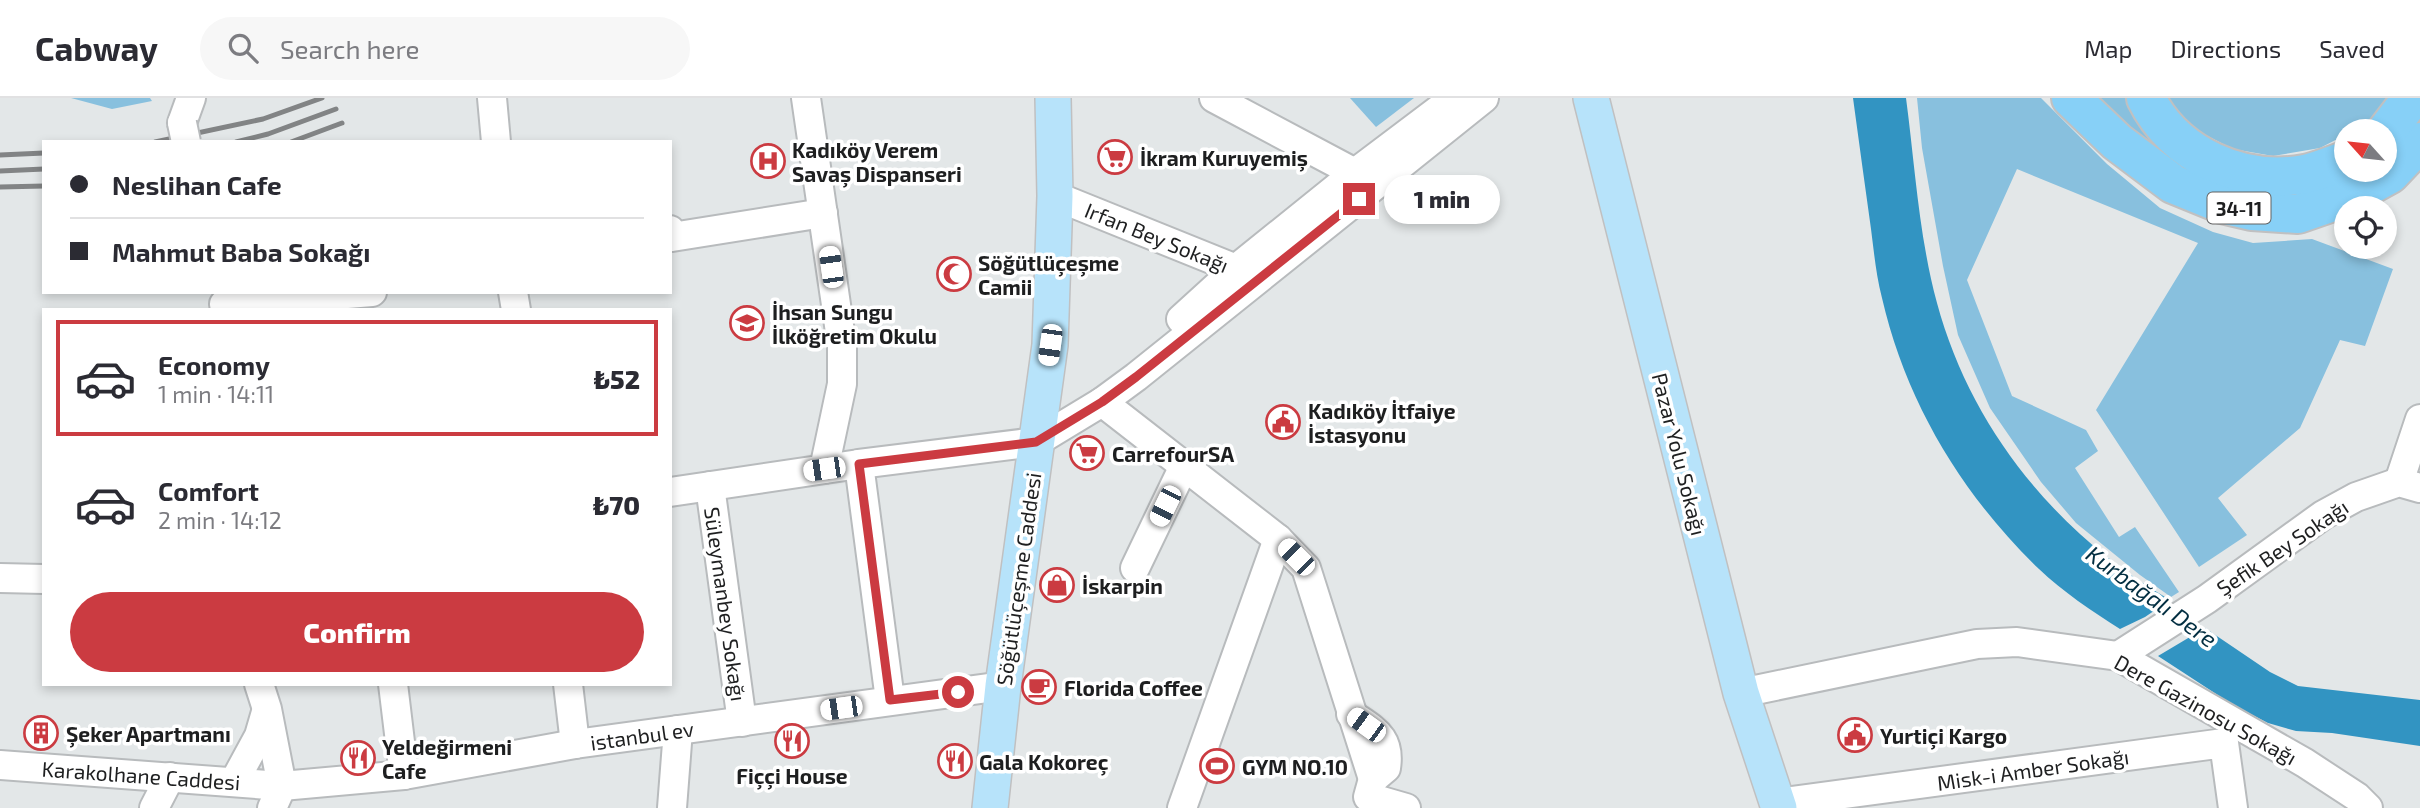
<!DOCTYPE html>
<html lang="en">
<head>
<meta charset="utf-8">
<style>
  :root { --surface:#fff; --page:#f7f7f7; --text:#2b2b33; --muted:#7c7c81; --line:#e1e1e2; --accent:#cb3b41 }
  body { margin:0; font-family:"Exo 2",sans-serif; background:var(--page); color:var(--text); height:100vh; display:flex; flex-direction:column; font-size:26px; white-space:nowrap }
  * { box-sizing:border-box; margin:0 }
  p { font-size:23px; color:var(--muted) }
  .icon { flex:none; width:38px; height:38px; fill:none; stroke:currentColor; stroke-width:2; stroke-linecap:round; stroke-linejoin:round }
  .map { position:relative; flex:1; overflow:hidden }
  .sheet { position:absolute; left:42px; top:210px; width:630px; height:378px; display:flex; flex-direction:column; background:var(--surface); border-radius:0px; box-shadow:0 4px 10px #0003 }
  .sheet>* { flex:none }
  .top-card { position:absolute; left:42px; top:42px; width:630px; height:154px; border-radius:0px; box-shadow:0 4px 10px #0003; display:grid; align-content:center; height:154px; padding:0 28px; background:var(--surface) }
  .needle { width:46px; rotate:297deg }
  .buttons { position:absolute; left:2334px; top:21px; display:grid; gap:14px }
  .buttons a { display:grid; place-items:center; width:63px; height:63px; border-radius:50%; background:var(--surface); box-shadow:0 4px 10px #0003; font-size:35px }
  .end { position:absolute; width:32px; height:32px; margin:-16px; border:9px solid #cb3b41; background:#fff; box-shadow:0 0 0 4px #fff }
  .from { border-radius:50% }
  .bubble { position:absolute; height:49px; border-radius:24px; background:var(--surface); box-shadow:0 4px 10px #0003; font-size:23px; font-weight:800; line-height:49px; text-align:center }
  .car { position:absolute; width:21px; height:42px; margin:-21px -10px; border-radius:9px; box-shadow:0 0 5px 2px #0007; background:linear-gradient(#fff 24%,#345 0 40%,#fff 0 76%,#345 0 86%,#fff 0) }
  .top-card b { display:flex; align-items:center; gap:24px; height:66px; font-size:26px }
  .top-card b+b { border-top:2px solid var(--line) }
  .top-card i { width:18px; height:18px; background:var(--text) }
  ul { padding:12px 0 0; list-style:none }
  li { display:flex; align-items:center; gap:21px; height:116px; margin:0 14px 10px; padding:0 14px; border:4px solid transparent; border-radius:0px }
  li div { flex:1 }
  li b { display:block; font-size:26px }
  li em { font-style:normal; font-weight:800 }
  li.selected { border-color:var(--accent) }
  li>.icon { width:63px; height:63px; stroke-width:1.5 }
  .action { display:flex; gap:14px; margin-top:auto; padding:14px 28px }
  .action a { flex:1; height:80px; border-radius:42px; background:var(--accent); color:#fff; font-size:28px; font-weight:800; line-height:80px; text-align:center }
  header { display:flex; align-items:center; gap:42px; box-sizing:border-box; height:98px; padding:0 35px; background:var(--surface); border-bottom:2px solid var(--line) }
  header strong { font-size:33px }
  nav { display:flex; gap:38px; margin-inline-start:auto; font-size:24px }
  .search { width:490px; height:63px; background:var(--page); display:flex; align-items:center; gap:18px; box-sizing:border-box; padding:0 24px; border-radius:38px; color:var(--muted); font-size:26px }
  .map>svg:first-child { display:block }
  .green { fill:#88c0de }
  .water { fill:#3294c2 }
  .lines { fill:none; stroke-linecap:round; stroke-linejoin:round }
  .minor-casing { stroke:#b8bbbd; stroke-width:32 }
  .major-casing { stroke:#c0c0c1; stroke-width:38 }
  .highway-casing { stroke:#c0c0c1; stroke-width:42 }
  .minor { stroke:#fff; stroke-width:28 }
  .major { stroke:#b7e3fa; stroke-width:35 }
  .highway { stroke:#87d0f7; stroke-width:38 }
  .rail { stroke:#828485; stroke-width:5 }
  .minor-bridge-casing { stroke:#b8bbbd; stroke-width:32; stroke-linecap:butt }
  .minor-bridge { stroke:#fff; stroke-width:28 }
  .route { stroke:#cb3b41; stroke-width:9 }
  .labels { text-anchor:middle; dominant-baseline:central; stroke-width:7; stroke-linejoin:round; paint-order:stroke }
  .shield { fill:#fff; stroke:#626263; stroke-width:2 }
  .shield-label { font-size:19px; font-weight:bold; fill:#1e1f20 }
  .poi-label { font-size:21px; font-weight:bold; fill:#1e1f20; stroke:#fff; text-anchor:start }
  .street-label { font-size:21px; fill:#1e1f20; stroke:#fff }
  .water-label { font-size:23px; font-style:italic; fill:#022e41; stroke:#fff }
</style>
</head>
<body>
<header>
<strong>Cabway</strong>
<div class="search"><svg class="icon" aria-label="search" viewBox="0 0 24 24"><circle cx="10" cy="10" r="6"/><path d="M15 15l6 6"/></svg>Search here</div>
<nav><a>Map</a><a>Directions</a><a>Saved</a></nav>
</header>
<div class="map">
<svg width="2420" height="710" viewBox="0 0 2420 710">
  <rect width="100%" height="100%" fill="#e3e7e8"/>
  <g class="green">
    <path d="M71,0H150L152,3L112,11Z"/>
    <path d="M1350,0H1414L1376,29Z"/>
    <path d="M1917,0H2041L2107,66L2160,110L2213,134L2253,145L2312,141L2393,171L2365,248L2340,242L2300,330L2218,400L2247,437L2199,469L2096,312L2198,145L2017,71L1967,182L2012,298L2086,332L2098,353L2075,370L2119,439L2135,429L2179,494L2171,499L2140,477L2076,425L2041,384L1990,310L1958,237L1943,168L1922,50Z"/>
    <path d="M2091,0H2129L2160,47L2155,60Z"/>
    <path d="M2165,0H2388C2377,14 2366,32 2347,33V36L2320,50L2273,58L2233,51L2192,30Z"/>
  </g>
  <g class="water">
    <path d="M1853,0H1906C1915,68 1919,139 1937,205C1971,331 2058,437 2170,502L2145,519L2120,531C2092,513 2063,494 2039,471C1962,397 1906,304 1882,200C1876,177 1874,154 1871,131C1865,88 1859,44 1853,0Z"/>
    <path d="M2205,530L2270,574L2298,588L2420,602V648L2332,635L2296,633L2268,625L2233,607L2158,558Z"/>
  </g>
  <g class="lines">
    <g class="minor-casing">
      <g id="minor">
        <path d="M492,0L496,44"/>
        <path d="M806,0L842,248V286L824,371"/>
        <path d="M1214,0L1355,75"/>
        <path d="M182,25L191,0"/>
        <path d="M1055,98L1251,177"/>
        <path d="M670,132L672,139L823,115"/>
        <path d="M513,194L516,212"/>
        <path d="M224,206L372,194"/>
        <path d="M1181,221L1237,170L1355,75L1449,4"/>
        <path d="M1102,304L1278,441L1306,470L1373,681"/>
        <path d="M859,366L890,602"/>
        <path d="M2399,384L2420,321"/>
        <path d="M710,388L742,624"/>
        <path d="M670,394L859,366L1036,344L1102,304L1136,279L1484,0"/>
        <path d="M1135,470L1184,368"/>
        <path d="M0,480L44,481"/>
        <path d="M2118,558L2207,501L2323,417L2356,399L2399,384L2420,390"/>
        <path d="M259,586L267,611L282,688"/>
        <path d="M393,586L404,677"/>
        <path d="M568,586L575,646"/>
        <path d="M1741,595L1977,546L2017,544L2118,558L2305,665L2357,699L2368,710"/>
        <path d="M1351,616C1373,632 1391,638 1386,670L1373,681"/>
        <path d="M0,667L282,688L404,677L575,646L1003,588"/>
        <path d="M1373,681L1368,699L1406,710"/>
        <path d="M234,684L259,638L266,614"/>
        <path d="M1777,705L2224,645L2233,710"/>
        <path d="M154,710L170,679"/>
        <path d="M272,710L282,688"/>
        <path d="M672,710L678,632"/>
        <path d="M1182,710L1278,441"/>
      </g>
    </g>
    <g class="major-casing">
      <g id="major">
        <path d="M1591,0L1741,595L1779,710"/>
        <path d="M990,710L1003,588L1050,247L1055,98L1053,0"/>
      </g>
    </g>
    <g class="highway-casing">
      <g id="highway">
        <path d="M2071,0L2117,44L2173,86L2222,106L2252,113L2298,116L2350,98L2390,76L2420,44"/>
        <path d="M2146,0C2175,58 2242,87 2305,76C2319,73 2333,67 2347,62"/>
        <path d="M2385,35L2412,0"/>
      </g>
    </g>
    <use href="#minor" class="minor"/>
    <use href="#major" class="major"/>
    <use href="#highway" class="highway"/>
    <g class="rail">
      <path d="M155,44L263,21L322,0"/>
      <path d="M236,44L268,36L336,11"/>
      <path d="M291,44L342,25"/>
      <path d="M0,57L44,55"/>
      <path d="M0,73L44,71"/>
      <path d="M0,89L44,88"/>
    </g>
    <g class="minor-bridge-casing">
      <path id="minor-bridge" d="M182,25L186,44"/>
    </g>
    <use href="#minor-bridge" class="minor-bridge"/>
  </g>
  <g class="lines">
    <path class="route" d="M958,594L890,602L859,366L1036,344L1102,304L1136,279L1359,101"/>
  </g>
  <defs>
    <g id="supermarket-ring" transform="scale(1.75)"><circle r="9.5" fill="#fff" stroke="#cb3b41" stroke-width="1.5"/><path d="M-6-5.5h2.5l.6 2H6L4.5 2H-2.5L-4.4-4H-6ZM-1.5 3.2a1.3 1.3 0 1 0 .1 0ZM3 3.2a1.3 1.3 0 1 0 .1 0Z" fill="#cb3b41"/></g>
    <g id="hospital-ring" transform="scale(1.75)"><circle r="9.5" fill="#fff" stroke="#cb3b41" stroke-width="1.5"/><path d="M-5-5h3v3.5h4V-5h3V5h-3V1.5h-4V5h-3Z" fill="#cb3b41"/></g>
    <g id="mosque-ring" transform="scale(1.75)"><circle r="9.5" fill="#fff" stroke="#cb3b41" stroke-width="1.5"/><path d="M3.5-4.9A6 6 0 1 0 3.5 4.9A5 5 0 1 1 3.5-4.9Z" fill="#cb3b41"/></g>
    <g id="school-ring" transform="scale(1.75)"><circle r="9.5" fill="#fff" stroke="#cb3b41" stroke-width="1.5"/><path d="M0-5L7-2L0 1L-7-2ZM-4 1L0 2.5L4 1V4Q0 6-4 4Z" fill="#cb3b41"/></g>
    <g id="civic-ring" transform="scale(1.75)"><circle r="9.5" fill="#fff" stroke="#cb3b41" stroke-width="1.5"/><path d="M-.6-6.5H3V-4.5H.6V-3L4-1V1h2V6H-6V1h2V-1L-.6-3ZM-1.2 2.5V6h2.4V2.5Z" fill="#cb3b41"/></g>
    <g id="shop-ring" transform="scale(1.75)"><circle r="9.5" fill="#fff" stroke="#cb3b41" stroke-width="1.5"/><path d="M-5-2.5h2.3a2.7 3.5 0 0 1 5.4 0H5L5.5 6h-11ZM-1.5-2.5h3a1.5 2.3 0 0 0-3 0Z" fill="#cb3b41"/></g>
    <g id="cafe-ring" transform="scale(1.75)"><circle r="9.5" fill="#fff" stroke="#cb3b41" stroke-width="1.5"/><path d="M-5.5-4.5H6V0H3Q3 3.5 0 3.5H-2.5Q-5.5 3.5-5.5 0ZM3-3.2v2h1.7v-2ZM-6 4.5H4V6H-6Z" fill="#cb3b41"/></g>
    <g id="building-ring" transform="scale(1.75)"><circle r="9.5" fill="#fff" stroke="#cb3b41" stroke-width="1.5"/><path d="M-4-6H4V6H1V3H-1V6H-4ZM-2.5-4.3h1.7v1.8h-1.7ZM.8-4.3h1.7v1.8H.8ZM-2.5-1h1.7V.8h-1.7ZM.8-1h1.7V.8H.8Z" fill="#cb3b41"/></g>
    <g id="restaurant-ring" transform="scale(1.75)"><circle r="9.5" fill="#fff" stroke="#cb3b41" stroke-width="1.5"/><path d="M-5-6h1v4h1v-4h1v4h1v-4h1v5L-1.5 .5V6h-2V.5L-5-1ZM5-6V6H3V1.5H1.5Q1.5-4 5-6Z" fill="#cb3b41"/></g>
    <g id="stadium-ring" transform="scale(1.75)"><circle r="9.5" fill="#fff" stroke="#cb3b41" stroke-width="1.5"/><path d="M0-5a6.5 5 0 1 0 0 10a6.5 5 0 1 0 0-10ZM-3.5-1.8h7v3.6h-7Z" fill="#cb3b41"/></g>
  </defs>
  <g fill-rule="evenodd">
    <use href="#supermarket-ring" x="1115" y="59"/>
    <use href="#hospital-ring" x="768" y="63"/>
    <use href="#mosque-ring" x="954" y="176"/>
    <use href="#school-ring" x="747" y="225"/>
    <use href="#civic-ring" x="1283" y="324"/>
    <use href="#supermarket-ring" x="1087" y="355"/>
    <use href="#shop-ring" x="1057" y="487"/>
    <use href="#cafe-ring" x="1039" y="589"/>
    <use href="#building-ring" x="41" y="635"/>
    <use href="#civic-ring" x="1855" y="637"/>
    <use href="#restaurant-ring" x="792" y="643"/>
    <use href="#restaurant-ring" x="358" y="660"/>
    <use href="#restaurant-ring" x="955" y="663"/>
    <use href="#stadium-ring" x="1217" y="668"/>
  </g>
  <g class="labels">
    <rect class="shield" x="2207.5" y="94.5" width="63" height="31" rx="5"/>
    <g class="shield-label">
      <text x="2239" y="110">34-11</text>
    </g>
    <g class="poi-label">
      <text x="792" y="51">Kadıköy Verem<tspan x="792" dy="24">Savaş Dispanseri</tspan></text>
      <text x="1140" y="59">İkram Kuruyemiş</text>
      <text x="978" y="164">Söğütlüçeşme<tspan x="978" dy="24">Camii</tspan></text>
      <text x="772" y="213">İhsan Sungu<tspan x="772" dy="24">İlköğretim Okulu</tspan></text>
      <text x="1308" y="312">Kadıköy İtfaiye<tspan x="1308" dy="24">İstasyonu</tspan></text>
      <text x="1112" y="355">CarrefourSA</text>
      <text x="1082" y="487">İskarpin</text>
      <text x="1064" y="589">Florida Coffee</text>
      <text x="66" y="635">Şeker Apartmanı</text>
      <text x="1880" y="637">Yurtiçi Kargo</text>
      <text x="382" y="648">Yeldeğirmeni<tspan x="382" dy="24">Cafe</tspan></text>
      <text x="979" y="663">Gala Kokoreç</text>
      <text x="1242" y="668">GYM NO.10</text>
      <text x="792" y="677" text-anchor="middle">Fiççi House</text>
    </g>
    <g class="street-label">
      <text transform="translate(1157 139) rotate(22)">Irfan Bey Sokağı</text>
      <text transform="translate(1680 356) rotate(76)">Pazar Yolu Sokağı</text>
      <text transform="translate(2282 449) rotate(-34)">Şefik Bey Sokağı</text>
      <text transform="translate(1018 481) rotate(-82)">Söğütlüçeşme Caddesi</text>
      <text transform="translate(726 506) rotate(82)">Süleymanbey Sokağı</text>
      <text transform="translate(2206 611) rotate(29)">Dere Gazinosu Sokağı</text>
      <text transform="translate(642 637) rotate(-8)">istanbul ev</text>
      <text transform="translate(2033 671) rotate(-8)">Misk-i Amber Sokağı</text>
      <text transform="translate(141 677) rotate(4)">Karakolhane Caddesi</text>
    </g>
    <g class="water-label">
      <text transform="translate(2152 498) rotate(36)">Kurbağalı Dere</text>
    </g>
  </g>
</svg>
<div class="buttons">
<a><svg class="needle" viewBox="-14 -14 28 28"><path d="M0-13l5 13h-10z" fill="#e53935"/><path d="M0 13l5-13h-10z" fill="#7c7c81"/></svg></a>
<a><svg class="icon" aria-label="locate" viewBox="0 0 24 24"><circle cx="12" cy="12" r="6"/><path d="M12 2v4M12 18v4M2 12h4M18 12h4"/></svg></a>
</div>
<i class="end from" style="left:958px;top:594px"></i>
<i class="end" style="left:1359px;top:101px"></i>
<div class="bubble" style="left:1384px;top:77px;width:116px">1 min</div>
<i class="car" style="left:831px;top:169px;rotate:352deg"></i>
<i class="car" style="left:1050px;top:247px;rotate:188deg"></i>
<i class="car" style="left:824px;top:371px;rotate:262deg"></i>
<i class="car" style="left:1165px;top:408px;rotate:206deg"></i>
<i class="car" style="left:1296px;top:459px;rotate:315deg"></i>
<i class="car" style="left:841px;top:610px;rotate:262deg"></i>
<i class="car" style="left:1366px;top:627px;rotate:306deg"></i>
<div class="top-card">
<b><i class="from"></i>Neslihan Cafe</b>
<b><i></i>Mahmut Baba Sokağı</b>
</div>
<section class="sheet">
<ul>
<li class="selected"><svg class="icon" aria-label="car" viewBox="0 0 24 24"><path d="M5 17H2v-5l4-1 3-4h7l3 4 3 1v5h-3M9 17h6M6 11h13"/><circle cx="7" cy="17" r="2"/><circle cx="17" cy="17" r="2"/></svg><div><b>Economy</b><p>1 min · 14:11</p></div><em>₺52</em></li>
<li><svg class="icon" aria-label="car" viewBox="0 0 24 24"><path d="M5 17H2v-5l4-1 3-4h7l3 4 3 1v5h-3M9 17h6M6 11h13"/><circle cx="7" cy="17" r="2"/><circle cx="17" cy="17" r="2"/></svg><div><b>Comfort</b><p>2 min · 14:12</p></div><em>₺70</em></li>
</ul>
<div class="action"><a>Confirm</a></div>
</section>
</div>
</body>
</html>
